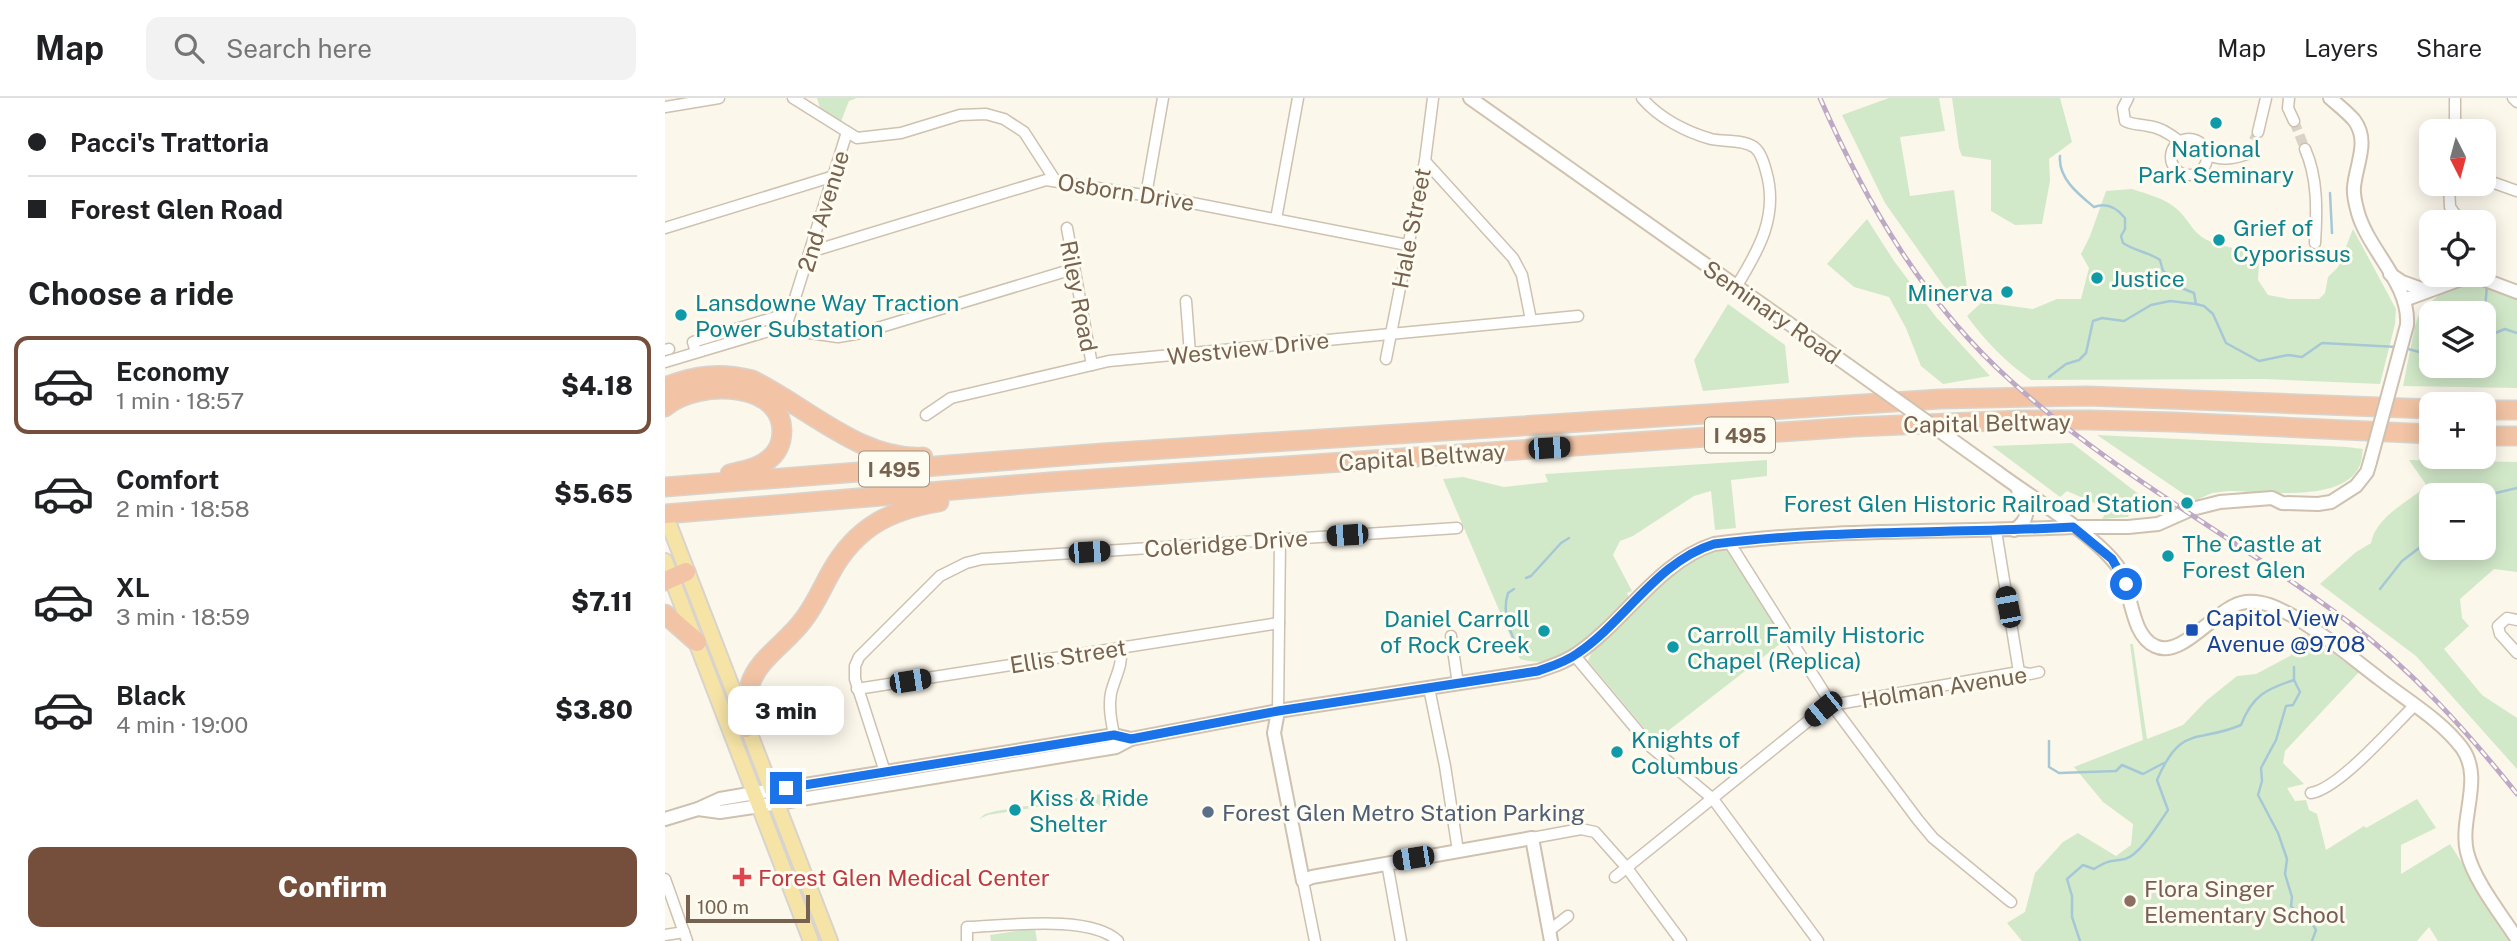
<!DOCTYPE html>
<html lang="en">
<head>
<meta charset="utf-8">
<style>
  :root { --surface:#fff; --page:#f2f2f2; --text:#202124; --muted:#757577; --line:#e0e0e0; --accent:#754f3b }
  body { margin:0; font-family:"Public Sans",sans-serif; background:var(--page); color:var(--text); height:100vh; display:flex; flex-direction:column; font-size:26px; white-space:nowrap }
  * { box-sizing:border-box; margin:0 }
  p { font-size:23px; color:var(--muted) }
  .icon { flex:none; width:38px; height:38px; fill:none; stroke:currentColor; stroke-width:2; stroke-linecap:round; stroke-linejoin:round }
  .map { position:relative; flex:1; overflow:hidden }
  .side { display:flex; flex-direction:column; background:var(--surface); width:665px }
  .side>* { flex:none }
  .banner { display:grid; align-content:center; height:154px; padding:0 28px; background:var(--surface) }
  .needle { width:46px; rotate:174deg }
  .tools { position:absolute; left:1754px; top:21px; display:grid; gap:14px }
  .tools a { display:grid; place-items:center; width:77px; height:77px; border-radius:14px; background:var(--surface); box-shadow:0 4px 18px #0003; font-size:35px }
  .scale { position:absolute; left:21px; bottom:18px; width:124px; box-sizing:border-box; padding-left:7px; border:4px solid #76624e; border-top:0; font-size:19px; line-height:24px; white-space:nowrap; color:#76624e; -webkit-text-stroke:5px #fefbf1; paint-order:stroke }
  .end { position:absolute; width:32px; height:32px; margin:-16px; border:9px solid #1a73e8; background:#fff; box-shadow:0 0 0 4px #fff }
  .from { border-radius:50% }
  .bubble { position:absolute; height:49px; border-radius:14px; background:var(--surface); box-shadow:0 4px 18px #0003; font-size:23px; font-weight:800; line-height:49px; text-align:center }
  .car { position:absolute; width:21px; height:42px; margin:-21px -10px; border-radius:9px; box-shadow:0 0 5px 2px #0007; background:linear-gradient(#222 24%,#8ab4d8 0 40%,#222 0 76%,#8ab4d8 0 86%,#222 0) }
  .banner b { display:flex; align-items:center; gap:24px; height:66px; font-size:26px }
  .banner b+b { border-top:2px solid var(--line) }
  .banner i { width:18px; height:18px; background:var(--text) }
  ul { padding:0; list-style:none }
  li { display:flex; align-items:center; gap:21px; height:98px; margin:0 14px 10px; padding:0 14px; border:4px solid transparent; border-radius:14px }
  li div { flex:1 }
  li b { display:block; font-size:26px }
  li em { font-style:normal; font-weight:800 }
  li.active { border-color:var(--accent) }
  li>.icon { width:63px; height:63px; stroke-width:1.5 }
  h2 { padding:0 28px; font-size:32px; line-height:84px }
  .cta { display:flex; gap:14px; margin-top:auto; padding:14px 28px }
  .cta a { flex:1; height:80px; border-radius:14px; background:var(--accent); color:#fff; font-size:28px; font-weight:800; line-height:80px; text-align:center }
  header { display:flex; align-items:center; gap:42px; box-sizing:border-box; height:98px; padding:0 35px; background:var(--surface); border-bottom:2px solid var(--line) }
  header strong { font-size:33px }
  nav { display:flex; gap:38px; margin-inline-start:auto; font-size:24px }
  .search { width:490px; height:63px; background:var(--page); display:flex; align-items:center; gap:18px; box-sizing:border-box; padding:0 24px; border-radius:14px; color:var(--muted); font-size:26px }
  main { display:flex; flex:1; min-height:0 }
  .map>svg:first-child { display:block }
  .green { fill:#d2e9c9; fill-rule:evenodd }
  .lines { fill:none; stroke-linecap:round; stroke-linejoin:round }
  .stream { stroke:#a6c8d6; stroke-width:2.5 }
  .minor-tunnel { stroke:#dad2c4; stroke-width:10; stroke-dasharray:10 5; stroke-linecap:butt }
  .minor-casing { stroke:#cec1b0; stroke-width:13 }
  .tertiary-casing { stroke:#cec1b0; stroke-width:16 }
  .secondary-casing { stroke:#d0c2ae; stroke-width:16 }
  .primary-casing { stroke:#d9d3cd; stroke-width:18 }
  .motorway-casing { stroke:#d9d3cd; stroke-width:21 }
  .minor { stroke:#fff; stroke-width:10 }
  .tertiary { stroke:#fff; stroke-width:12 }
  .secondary { stroke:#fff; stroke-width:12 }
  .primary { stroke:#f6e4a7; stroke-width:14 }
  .motorway { stroke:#f2c4a5; stroke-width:18 }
  .rail-casing { stroke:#bda8c6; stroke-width:5 }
  .rail { stroke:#fefbf1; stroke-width:2.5; stroke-dasharray:8; stroke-linecap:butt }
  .tertiary-bridge-casing { stroke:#cec1b0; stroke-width:16; stroke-linecap:butt }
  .secondary-bridge-casing { stroke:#d0c2ae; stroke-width:16; stroke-linecap:butt }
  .tertiary-bridge { stroke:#fff; stroke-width:12 }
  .secondary-bridge { stroke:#fff; stroke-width:12 }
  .route { stroke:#1a73e8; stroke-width:9 }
  .culture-dot { fill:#0f9aa8; stroke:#fefbf1; stroke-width:2.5 }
  .transit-dot { fill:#1a4fb4; stroke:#fefbf1; stroke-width:2.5 }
  .service-dot { fill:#5c6f8a; stroke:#fefbf1; stroke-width:2.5 }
  .health-dot { fill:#e0444e; stroke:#fefbf1; stroke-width:2.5 }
  .education-dot { fill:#8d6e63; stroke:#fefbf1; stroke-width:2.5 }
  .labels { text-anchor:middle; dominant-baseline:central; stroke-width:6; stroke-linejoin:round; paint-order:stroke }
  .shield { fill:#fefbf1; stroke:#9f907f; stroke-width:2 }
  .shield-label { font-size:21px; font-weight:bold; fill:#76624e }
  .culture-label { font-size:23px; fill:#0d838f; stroke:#fefbf1; text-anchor:start }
  .street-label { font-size:23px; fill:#76624e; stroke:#fefbf1 }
  .transit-label { font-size:23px; fill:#164399; stroke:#fefbf1; text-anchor:start }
  .service-label { font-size:23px; fill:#4e5e75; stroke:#fefbf1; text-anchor:start }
  .health-label { font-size:23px; fill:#be3a42; stroke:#fefbf1; text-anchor:start }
  .education-label { font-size:23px; fill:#785e54; stroke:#fefbf1; text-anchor:start }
</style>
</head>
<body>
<header>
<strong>Map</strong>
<div class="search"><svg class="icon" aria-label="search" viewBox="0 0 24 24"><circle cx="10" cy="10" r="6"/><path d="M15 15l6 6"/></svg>Search here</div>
<nav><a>Map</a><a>Layers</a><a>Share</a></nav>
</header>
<main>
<section class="side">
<div class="banner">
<b><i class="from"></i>Pacci's Trattoria</b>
<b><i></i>Forest Glen Road</b>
</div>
<h2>Choose a ride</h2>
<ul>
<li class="active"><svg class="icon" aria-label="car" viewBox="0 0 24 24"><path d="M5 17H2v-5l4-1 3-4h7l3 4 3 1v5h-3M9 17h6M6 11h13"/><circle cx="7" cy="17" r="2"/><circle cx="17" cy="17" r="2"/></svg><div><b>Economy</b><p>1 min · 18:57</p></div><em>$4.18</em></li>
<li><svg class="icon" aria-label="car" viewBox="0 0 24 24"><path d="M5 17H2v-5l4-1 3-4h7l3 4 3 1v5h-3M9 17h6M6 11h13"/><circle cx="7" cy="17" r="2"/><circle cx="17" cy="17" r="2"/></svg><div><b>Comfort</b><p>2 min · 18:58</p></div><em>$5.65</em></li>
<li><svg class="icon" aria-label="car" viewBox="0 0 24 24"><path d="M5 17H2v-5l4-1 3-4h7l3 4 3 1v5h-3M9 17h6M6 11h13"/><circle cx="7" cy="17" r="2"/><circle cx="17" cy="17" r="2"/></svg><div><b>XL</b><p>3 min · 18:59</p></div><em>$7.11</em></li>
<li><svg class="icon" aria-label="car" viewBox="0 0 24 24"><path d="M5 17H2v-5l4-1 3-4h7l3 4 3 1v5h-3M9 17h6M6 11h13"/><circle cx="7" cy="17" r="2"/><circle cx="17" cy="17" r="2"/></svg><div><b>Black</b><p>4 min · 19:00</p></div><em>$3.80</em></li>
</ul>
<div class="cta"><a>Confirm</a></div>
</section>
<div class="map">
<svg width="1852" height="843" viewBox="0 0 1852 843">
  <rect width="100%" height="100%" fill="#fcf7eb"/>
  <g class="green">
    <path d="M152,0H192L184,3L175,26L156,14Z"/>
    <path d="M1224,0H1274L1280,33L1235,39L1245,98L1289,92L1303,197L1290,204L1220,105L1177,17Z"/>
    <path d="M1287,0H1395L1407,44L1384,61L1385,83L1377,126L1350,127L1326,113V62L1297,58L1294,50Z"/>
    <path d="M1467,91C1482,96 1502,101 1513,112C1524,122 1528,136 1544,143C1565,153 1572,145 1594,164L1593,182L1603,197L1624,201H1654L1660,195L1663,179L1673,169L1688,131L1731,211L1730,226L1715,286L1599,281L1366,282C1341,264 1320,243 1302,218L1317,204L1368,211L1392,201H1416L1424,170L1416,156L1425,138L1441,93Z"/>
    <path d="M1202,121L1229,163L1271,219L1325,278L1278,286L1256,268L1241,230L1224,199L1189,189L1162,166Z"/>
    <path d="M1813,183L1842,198L1852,199V290L1738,288L1750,228L1755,213L1780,192ZM1766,215H1818V268H1766Z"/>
    <path d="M1063,206L1120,247L1124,285L1038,293L1029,262Z"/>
    <path d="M1432,337L1682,349L1698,351C1697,356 1697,363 1695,367C1679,406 1597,393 1563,393L1547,395L1529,403Z"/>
    <path d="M1407,345L1475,397L1463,419L1437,421L1443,411L1402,393L1395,399L1327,348Z"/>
    <path d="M1102,362V378L1066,382L1071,430L1050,432L1046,393L1029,398L968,438L955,443L948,457L967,493L962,495L965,502C935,530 899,575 855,561L778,381L798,379L839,389L883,384L880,376Z"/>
    <path d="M1744,362L1852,364V474L1829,471L1795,501L1797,520L1804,528L1779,551L1817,597L1852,620V671L1751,558L1655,486L1691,454L1706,445C1711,419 1742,404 1762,388ZM1766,397H1818V450H1766Z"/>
    <path d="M1062,449L1119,543L990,643L923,563L928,551C969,513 1007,465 1062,449Z"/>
    <path d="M1642,537L1694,574L1620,653L1618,665L1639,686L1622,690L1630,703L1641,702L1644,712L1652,716L1661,752L1699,728L1701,730L1752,701L1771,730L1736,747V776L1785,746L1847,843H1773L1764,829L1752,843H1357L1342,825L1360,814L1370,775L1398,744L1413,735L1451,758L1466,747L1468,726L1438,704L1409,669L1478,642L1465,546H1468L1482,641L1518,627L1541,603L1572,578L1591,576L1625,558Z"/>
    <path d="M449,694V705L441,712L425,701L323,717L314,721L320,716L331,713Z"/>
    <path d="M370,830L372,843H326L325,837Z"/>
  </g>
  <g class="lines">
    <g class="stream">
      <path d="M1395,58C1393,80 1413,96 1429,109C1442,104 1452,110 1460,120V131L1456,138L1458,145C1470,153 1483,154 1495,162L1498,173L1514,183L1519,191L1529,195L1531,206"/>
      <path d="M1665,95L1667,135"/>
      <path d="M1818,230L1823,226L1820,211L1822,187"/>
      <path d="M1818,240L1840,231L1852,235"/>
      <path d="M1739,250L1766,257"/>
      <path d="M1384,279L1401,266L1414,262L1421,255L1428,223L1437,220L1459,223L1486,207L1505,203L1531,206L1539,208L1548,216L1561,245L1594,263L1623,257L1637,259L1657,245L1732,249"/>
      <path d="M1818,402L1831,395L1852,390"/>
      <path d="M861,480L866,478L896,445L904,440"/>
      <path d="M849,491L843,495C836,517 846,536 856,556"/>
      <path d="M1715,491L1737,463L1766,441"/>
      <path d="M1629,569V582L1635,594L1628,607L1621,608L1611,642L1596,670L1597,683L1593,697L1613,735L1622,761L1620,776L1627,799L1626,808C1634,818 1645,820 1651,832L1647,843"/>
      <path d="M1384,643V669L1394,675L1451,673L1457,667L1478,676L1499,665"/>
      <path d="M1415,843L1407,819V798L1402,781L1418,767L1429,771C1445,761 1445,764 1460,761C1475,757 1494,725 1503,712L1492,682C1516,626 1531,646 1576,627C1587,598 1601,591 1629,582"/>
    </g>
    <g class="minor-tunnel">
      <path d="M1629,23L1640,51"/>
      <path d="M1582,56L1593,34"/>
    </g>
    <g class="minor-casing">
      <g id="minor">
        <path d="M128,0L192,40L236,35L295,17L321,16L339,21L359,34L390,82"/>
        <path d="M977,0C994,20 1021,34 1046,41C1059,44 1077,41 1089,49C1096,54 1099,65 1101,73C1114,117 1094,152 1071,189"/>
        <path d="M1463,0L1458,10L1460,23C1468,27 1475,26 1483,28C1495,29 1505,36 1514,43"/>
        <path d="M1624,0L1623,10L1629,23"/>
        <path d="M1790,0V33"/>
        <path d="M1848,0L1852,4"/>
        <path d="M0,9L54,0"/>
        <path d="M1593,34L1601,0"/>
        <circle cx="1524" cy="59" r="18"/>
        <path d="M1640,51C1653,80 1652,114 1650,145"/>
        <path d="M1541,56C1556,63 1568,61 1582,56"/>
        <path d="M760,63L848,160L857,177L866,222"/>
        <path d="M1818,81L1852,93"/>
        <path d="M1784,86L1785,109L1796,124"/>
        <path d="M481,97L498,0"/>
        <path d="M611,121L633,0"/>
        <path d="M0,130L169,78"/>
        <path d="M402,130L427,267"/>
        <path d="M145,154L381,82L517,103L742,147"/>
        <path d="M521,203L525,256"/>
        <path d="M120,232L182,34"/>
        <path d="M0,252L4,251"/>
        <path d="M31,254L28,244L114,218L123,217"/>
        <path d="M721,261L760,63L768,0"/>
        <path d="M0,264L107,232L131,233L173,239L196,235L408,171"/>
        <path d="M261,317L286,300L444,263L913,218"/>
        <path d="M1331,433L1354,574"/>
        <path d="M1064,444L1167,607L1253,722L1268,740L1346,804"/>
        <path d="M1852,522L1842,520L1833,528L1835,536L1852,555"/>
        <path d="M786,538L793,586"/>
        <path d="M910,558L987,650L1048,701L1153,843"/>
        <path d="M764,590L780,668L793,753"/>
        <path d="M192,591L614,525"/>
        <path d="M613,613L615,442"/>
        <path d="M450,642C447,626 443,611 446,595C450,579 458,567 456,550"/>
        <path d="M220,674L190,581V568L194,559L275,478L301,465L317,461L792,430"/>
        <path d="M1646,695C1674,691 1728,628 1750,607"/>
        <path d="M867,740L916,731L930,734L962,770L1016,843"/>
        <path d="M722,765L736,843"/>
        <path d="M950,779L1158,611L1167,607L1354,574L1365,576L1374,574"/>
        <path d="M0,781L22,843"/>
        <path d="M638,783L650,843"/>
        <path d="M885,832L903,818"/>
        <path d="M0,837L19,834"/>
        <path d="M302,843V829C339,828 425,816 453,843"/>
      </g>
    </g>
    <g class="tertiary-casing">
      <g id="tertiary">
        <path d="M1665,0C1673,7 1682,14 1689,22C1705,43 1691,66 1689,89C1688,98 1691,107 1693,115C1704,153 1745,186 1742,227"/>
        <path d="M1725,176L1737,184L1762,193"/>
        <path d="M1739,202L1807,177L1852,194"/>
        <path d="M1408,429H1463L1493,426L1527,411L1555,404L1607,400L1617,405L1653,406L1666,404L1691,388L1702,374L1705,364"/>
        <path d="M613,613L609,635L638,783L647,779L867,740L886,843"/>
        <path d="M33,711L55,714L95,708"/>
        <path d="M0,721L33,711L55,701L90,695"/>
      </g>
    </g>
    <g class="secondary-casing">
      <g id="secondary">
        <path d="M805,0L1184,268"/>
        <path d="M1332,374C1365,399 1431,437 1453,469C1467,491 1465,537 1490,548C1518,562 1552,507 1581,504C1597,502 1613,510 1626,517C1658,535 1687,560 1716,582C1743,603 1777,623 1797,650C1819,680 1794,721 1802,754C1809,783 1836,816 1852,841"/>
        <path d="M1349,432C1366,421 1364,408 1353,392"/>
        <path d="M90,695L449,637L466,641"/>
        <path d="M95,708L451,649L466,641L613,613L873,573C887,568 901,564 913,555C960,523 993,464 1049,446C1168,430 1289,435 1408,429"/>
      </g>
    </g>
    <g class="primary-casing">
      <g id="primary">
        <path d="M0,416L165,843"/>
        <path d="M0,463L146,843"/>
      </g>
    </g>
    <g class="motorway-casing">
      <g id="motorway">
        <path d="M0,289C30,277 56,274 87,282C141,308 196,363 258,359"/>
        <path d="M0,309C32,280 127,283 116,342C114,351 108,359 100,364C90,371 76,373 65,376"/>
        <path d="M1818,312H1852"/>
        <path d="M1818,338H1852"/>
        <path d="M0,389L438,355L1275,301L1422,298L1766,311"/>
        <path d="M0,416L385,384L1189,329L1356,322H1424L1508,324L1766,336"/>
        <path d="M0,483L21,474"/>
        <path d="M0,516L32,544"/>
        <path d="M81,630C82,616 81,601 85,587C92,561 124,543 139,521C150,507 157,490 166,474C191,429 225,412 274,404"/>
      </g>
    </g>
    <use href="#minor" class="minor"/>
    <use href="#tertiary" class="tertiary"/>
    <use href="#secondary" class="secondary"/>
    <use href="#primary" class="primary"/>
    <use href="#motorway" class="motorway"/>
    <g class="rail-casing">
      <path id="rail" d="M1155,0C1201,105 1260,206 1346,283C1448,376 1572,440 1682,523C1747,572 1801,632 1852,696"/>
    </g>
    <use href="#rail" class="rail"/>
    <g class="tertiary-bridge-casing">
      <path id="tertiary-bridge" d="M1705,364L1742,227"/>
    </g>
    <g class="secondary-bridge-casing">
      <path id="secondary-bridge" d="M1184,268L1332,374"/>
    </g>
    <use href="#tertiary-bridge" class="tertiary-bridge"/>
    <use href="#secondary-bridge" class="secondary-bridge"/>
  </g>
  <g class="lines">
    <path class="route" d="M121,690L449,637L466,641L613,613L873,573C887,568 901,564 913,555C960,523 993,463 1049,446C1168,431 1289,436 1408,429L1447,461L1461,486"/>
  </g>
  <g class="culture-dot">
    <circle cx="1551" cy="25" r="7"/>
    <circle cx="1554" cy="142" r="7"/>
    <circle cx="1432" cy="180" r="7"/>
    <circle cx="1342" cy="194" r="7"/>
    <circle cx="16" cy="217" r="7"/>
    <circle cx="1522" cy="405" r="7"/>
    <circle cx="1503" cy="458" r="7"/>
    <circle cx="879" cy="533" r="7"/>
    <circle cx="1008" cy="549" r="7"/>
    <circle cx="952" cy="654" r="7"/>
    <circle cx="350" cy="712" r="7"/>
  </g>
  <rect class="transit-dot" x="1520" y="525" width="14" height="14" rx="3.5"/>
  <circle class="service-dot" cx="543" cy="714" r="7"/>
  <path class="health-dot" d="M73.5 768.5h7v7h7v7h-7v7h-7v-7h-7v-7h7z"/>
  <circle class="education-dot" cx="1465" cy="803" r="7"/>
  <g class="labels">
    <g class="shield">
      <rect x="1040" y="319.5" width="70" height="35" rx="5"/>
      <rect x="194" y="353.5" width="70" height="35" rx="5"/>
    </g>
    <g class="shield-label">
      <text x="1075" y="337">I 495</text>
      <text x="229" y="371">I 495</text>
    </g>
    <g class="culture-label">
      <text x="1551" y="50" text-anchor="middle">National<tspan x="1551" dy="26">Park Seminary</tspan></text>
      <text x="1568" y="129">Grief of<tspan x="1568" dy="26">Cyporissus</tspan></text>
      <text x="1446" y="180">Justice</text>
      <text x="1328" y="194" text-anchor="end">Minerva</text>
      <text x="30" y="204">Lansdowne Way Traction<tspan x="30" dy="26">Power Substation</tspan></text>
      <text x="1508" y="405" text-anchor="end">Forest Glen Historic Railroad Station</text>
      <text x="1517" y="445">The Castle at<tspan x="1517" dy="26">Forest Glen</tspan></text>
      <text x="865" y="520" text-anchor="end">Daniel Carroll<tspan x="865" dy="26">of Rock Creek</tspan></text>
      <text x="1022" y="536">Carroll Family Historic<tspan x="1022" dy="26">Chapel (Replica)</tspan></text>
      <text x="966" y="641">Knights of<tspan x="966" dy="26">Columbus</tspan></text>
      <text x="364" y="699">Kiss &amp; Ride<tspan x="364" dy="26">Shelter</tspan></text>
    </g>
    <g class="street-label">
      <text transform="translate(461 94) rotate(9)">Osborn Drive</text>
      <text transform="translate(158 113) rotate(-73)">2nd Avenue</text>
      <text transform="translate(746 130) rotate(-79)">Hale Street</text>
      <text transform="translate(414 198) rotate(79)">Riley Road</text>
      <text transform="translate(1107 214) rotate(35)">Seminary Road</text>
      <text transform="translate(583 250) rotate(-6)">Westview Drive</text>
      <text transform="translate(1322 325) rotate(-1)">Capital Beltway</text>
      <text transform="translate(757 359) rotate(-4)">Capital Beltway</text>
      <text transform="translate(561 445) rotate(-4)">Coleridge Drive</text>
      <text transform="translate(403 558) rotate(-9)">Ellis Street</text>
      <text transform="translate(1279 589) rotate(-9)">Holman Avenue</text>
    </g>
    <g class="transit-label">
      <text x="1541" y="519">Capitol View<tspan x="1541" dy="26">Avenue @9708</tspan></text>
    </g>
    <g class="service-label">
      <text x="557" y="714">Forest Glen Metro Station Parking</text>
    </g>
    <g class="health-label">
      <text x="93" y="779">Forest Glen Medical Center</text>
    </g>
    <g class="education-label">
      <text x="1479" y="790">Flora Singer<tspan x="1479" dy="26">Elementary School</tspan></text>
    </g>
  </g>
</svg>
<div class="tools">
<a><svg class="needle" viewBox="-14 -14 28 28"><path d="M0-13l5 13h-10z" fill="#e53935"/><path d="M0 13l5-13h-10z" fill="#757577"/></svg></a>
<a><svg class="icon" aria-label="locate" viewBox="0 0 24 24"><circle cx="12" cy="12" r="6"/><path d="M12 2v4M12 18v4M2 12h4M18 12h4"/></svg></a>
<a><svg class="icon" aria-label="layers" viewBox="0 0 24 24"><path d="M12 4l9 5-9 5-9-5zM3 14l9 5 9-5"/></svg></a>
<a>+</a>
<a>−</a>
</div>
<div class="scale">100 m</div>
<i class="end from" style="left:1461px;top:486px"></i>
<i class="end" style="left:121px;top:690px"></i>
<div class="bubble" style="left:63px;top:588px;width:116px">3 min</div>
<i class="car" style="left:884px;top:350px;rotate:86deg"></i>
<i class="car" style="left:682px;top:437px;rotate:266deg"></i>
<i class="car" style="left:424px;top:454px;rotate:86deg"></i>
<i class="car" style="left:1343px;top:509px;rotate:349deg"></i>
<i class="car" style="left:245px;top:583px;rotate:81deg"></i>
<i class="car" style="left:1158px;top:611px;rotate:231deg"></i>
<i class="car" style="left:748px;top:760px;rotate:261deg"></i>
</div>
</main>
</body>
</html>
